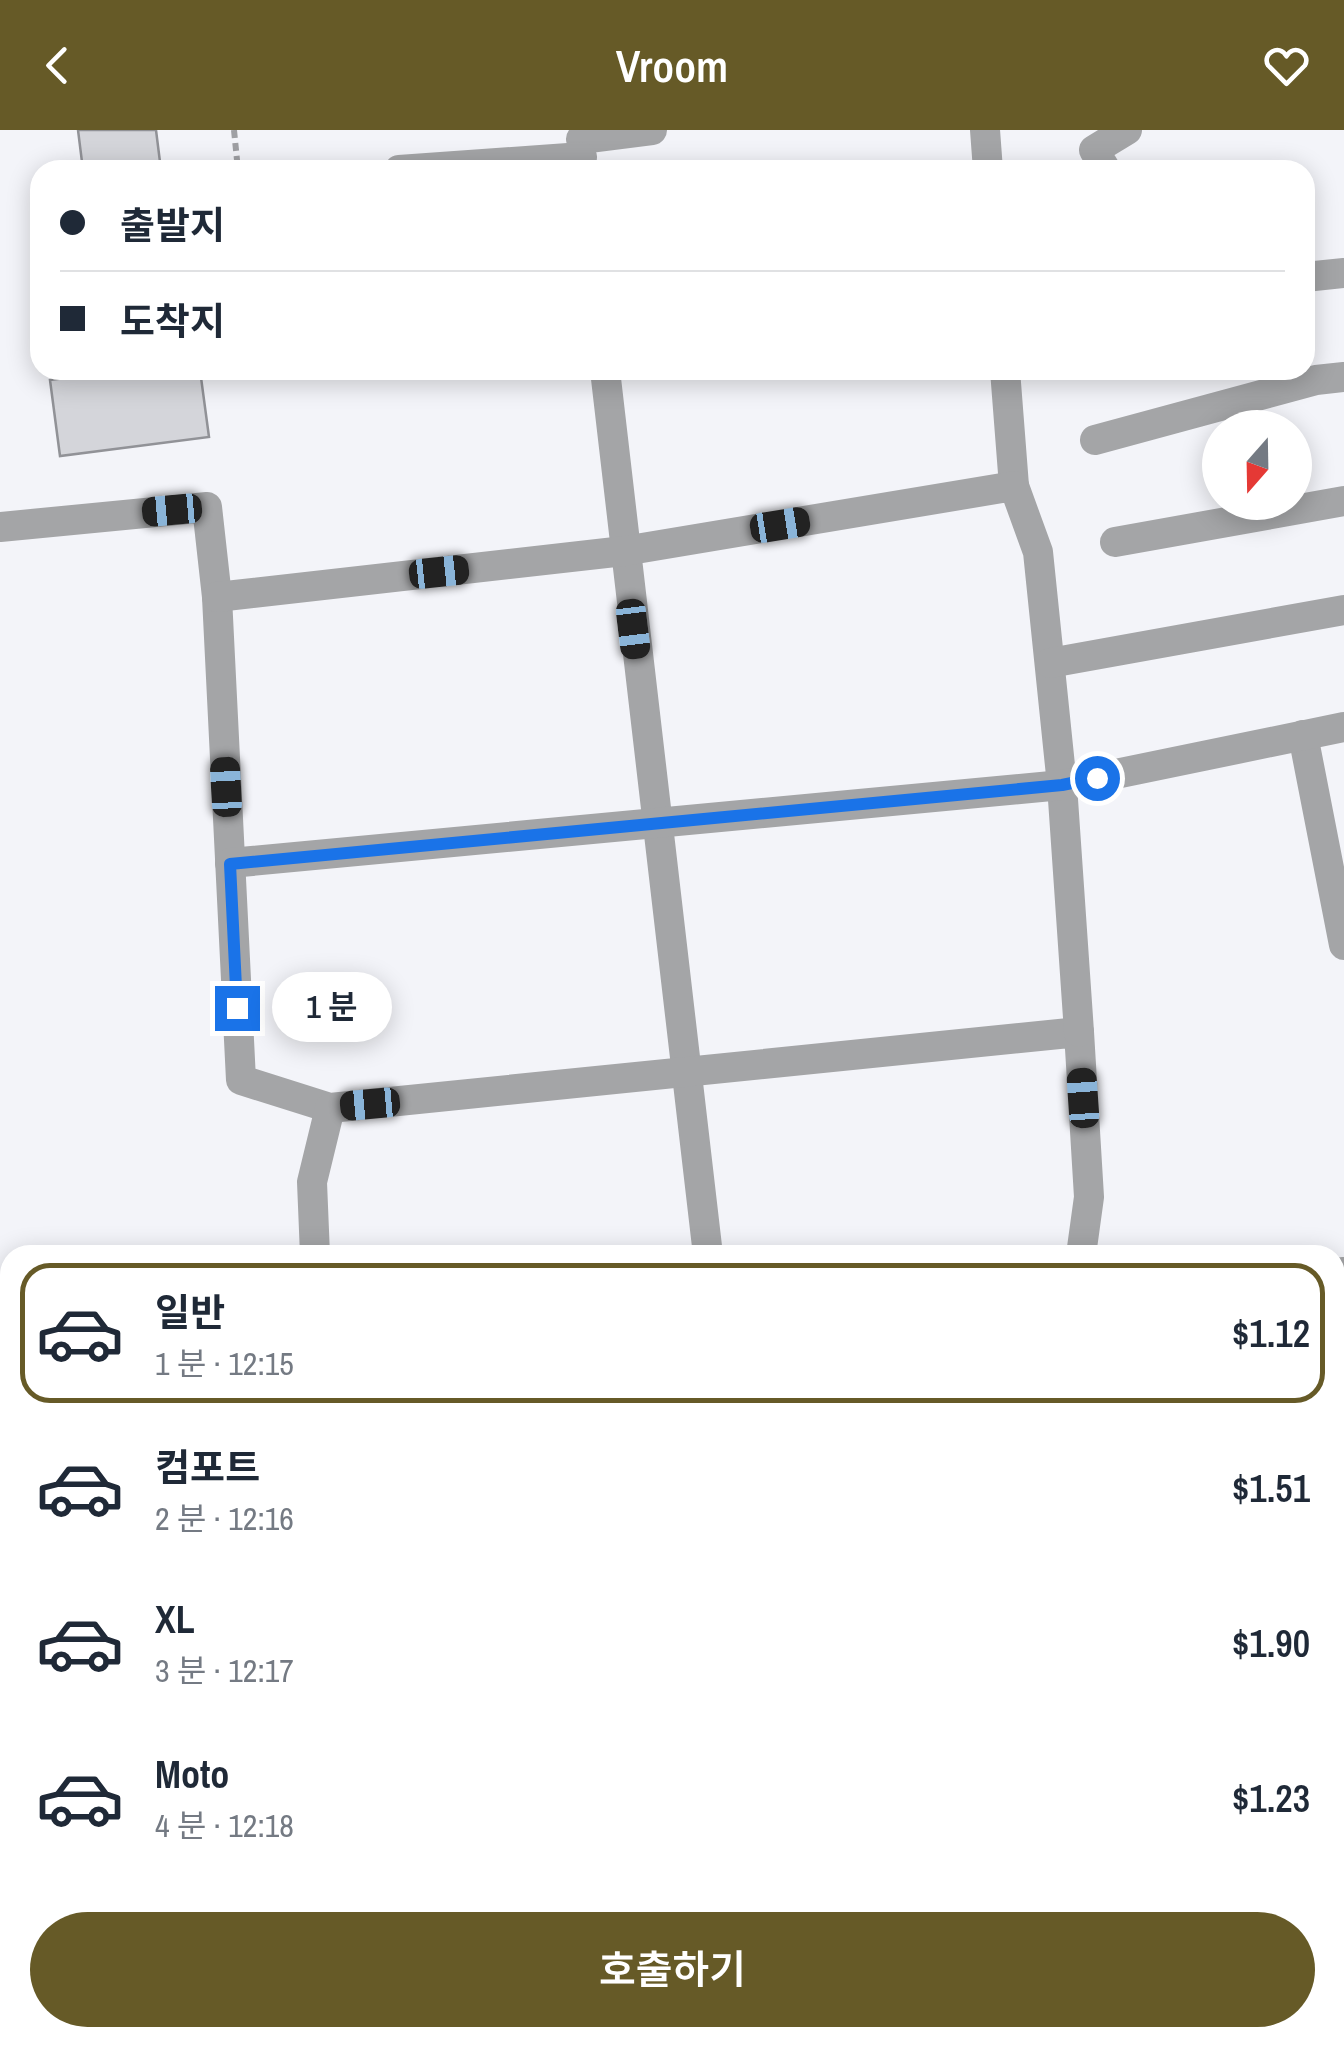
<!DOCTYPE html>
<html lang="ko">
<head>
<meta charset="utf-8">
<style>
  :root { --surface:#fff; --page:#f2f2f3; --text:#1f2937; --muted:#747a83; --line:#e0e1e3; --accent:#665a27 }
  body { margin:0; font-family:"Archivo Narrow","Noto Sans KR",sans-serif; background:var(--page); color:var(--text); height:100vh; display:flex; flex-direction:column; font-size:38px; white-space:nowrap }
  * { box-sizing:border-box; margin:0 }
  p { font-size:32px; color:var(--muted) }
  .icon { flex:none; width:55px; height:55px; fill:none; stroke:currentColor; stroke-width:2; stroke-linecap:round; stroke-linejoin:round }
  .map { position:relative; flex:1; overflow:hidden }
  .side { position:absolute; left:0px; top:1115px; width:1345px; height:802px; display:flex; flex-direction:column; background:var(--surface); border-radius:30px 30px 0 0; box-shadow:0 5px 25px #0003 }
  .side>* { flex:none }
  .banner { position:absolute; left:30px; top:30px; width:1285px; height:220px; border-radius:30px; box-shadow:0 5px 25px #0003; display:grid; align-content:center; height:220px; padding:0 30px; background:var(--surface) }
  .needle { width:65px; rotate:200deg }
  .tools { position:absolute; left:1202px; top:280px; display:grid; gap:20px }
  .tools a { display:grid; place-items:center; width:110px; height:110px; border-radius:50%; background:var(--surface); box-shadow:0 5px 25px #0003; font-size:50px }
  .end { position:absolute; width:45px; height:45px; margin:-22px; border:12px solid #1a73e8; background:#fff; box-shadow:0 0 0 5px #fff }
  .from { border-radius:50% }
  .bubble { position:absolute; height:70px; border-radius:35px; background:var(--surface); box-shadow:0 5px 25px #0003; font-size:32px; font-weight:600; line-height:70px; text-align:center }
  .car { position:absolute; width:30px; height:60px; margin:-30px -15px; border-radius:12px; box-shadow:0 0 8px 2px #0007; background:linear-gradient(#222 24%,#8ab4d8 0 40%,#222 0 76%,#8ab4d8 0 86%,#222 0) }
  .banner b { display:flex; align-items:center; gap:35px; height:95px; font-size:38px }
  .banner b+b { border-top:2px solid var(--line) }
  .banner i { width:25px; height:25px; background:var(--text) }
  ul { padding:18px 0 0; list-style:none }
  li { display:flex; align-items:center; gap:30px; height:140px; margin:0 20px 15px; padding:0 10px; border:5px solid transparent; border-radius:30px }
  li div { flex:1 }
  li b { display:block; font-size:38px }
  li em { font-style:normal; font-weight:600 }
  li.current { border-color:var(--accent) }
  li>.icon { width:90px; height:90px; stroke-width:1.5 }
  .action { display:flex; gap:20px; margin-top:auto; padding:20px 30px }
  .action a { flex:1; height:115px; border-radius:60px; background:var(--accent); color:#fff; font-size:40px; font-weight:600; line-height:115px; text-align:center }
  header { display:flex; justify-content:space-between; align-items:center; height:130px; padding:0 30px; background:var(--accent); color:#fff; font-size:45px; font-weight:600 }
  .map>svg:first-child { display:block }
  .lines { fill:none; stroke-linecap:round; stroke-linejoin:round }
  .stream { stroke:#aeb8eb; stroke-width:10 }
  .building { fill:#d4d5da; stroke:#919297; stroke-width:2.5 }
  .path { stroke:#9fa0a4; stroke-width:6; stroke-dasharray:8 5; stroke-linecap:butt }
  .minor { stroke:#a4a5a7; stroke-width:30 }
  .route { stroke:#1a73e8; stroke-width:12 }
</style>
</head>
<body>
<header><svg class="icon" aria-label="back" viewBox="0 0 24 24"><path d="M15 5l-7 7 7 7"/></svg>Vroom<svg class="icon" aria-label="heart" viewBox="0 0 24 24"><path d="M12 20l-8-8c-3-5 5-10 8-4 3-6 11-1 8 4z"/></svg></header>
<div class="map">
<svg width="1344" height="1916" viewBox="0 0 1344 1916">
  <rect width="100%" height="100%" fill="#f3f4f9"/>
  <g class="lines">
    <g class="stream">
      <path d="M0,1447L10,1449"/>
      <path d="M1335,1629L1344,1628"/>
    </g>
  </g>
  <g class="building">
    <path d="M78,0H156L161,40H83Z"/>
    <path d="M124,240H200L209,307L60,326L50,250Z"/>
  </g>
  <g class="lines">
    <path class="path" d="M234,0L238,40"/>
    <g class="minor">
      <path d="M985,0L988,40"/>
      <path d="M581,9L652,0"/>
      <path d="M399,40L582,27"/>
      <path d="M1106,40L1094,20L1127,0"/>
      <path d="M1305,147L1344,143"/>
      <path d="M605,240L708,1125"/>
      <path d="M1005,240L1014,356"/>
      <path d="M1095,310L1316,250L1344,247"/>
      <path d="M0,397L207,377L217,467L241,950L330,978L1079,902L1089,1067L1081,1125"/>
      <path d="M1115,412L1344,371"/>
      <path d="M217,467L624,421L1014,356L1038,422L1062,655L1079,902"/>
      <path d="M1050,533L1344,480"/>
      <path d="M1303,605L1344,815"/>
      <path d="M230,733L1062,655L1344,597"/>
      <path d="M315,1125L312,1052L330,978"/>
      <path d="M1335,1143L1344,1142"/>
      <path d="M1335,1718L1344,1717"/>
      <path d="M0,1767H10"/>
      <path d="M57,1908L58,1916"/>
      <path d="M1040,1916L1041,1908"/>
    </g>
  </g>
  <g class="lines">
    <path class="route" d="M237,878L230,734L1062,655L1097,648"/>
  </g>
</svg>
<div class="tools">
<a><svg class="needle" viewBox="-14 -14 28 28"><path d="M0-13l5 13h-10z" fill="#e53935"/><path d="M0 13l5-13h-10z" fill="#747a83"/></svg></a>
</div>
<i class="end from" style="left:1097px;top:648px"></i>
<i class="end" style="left:237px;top:878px"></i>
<div class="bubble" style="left:272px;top:842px;width:120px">1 분</div>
<i class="car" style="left:172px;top:380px;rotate:265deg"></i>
<i class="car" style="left:780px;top:395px;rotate:81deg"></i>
<i class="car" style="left:439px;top:442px;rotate:84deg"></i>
<i class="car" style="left:633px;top:499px;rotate:173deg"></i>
<i class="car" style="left:226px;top:657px;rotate:357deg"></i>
<i class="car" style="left:1083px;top:968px;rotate:356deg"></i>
<i class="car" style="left:370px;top:974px;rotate:265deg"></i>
<div class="banner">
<b><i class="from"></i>출발지</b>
<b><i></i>도착지</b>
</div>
<section class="side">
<ul>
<li class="current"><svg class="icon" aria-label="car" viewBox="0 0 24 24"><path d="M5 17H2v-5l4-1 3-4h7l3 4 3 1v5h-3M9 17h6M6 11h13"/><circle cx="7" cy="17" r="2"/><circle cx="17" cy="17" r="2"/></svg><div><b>일반</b><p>1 분 · 12:15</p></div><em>$1.12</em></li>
<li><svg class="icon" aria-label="car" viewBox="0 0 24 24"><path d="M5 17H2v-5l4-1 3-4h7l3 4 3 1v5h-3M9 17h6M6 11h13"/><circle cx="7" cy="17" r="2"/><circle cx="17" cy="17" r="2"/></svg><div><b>컴포트</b><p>2 분 · 12:16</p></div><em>$1.51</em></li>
<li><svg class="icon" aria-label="car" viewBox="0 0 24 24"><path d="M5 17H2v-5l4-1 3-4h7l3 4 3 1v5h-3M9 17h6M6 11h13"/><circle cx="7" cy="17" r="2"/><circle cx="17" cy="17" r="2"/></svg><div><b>XL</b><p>3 분 · 12:17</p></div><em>$1.90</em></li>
<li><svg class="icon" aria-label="car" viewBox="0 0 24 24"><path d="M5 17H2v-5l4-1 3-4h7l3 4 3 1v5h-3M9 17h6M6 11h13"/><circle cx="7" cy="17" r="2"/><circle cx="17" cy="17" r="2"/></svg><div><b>Moto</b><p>4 분 · 12:18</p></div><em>$1.23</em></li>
</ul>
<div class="action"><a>호출하기</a></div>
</section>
</div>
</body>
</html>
